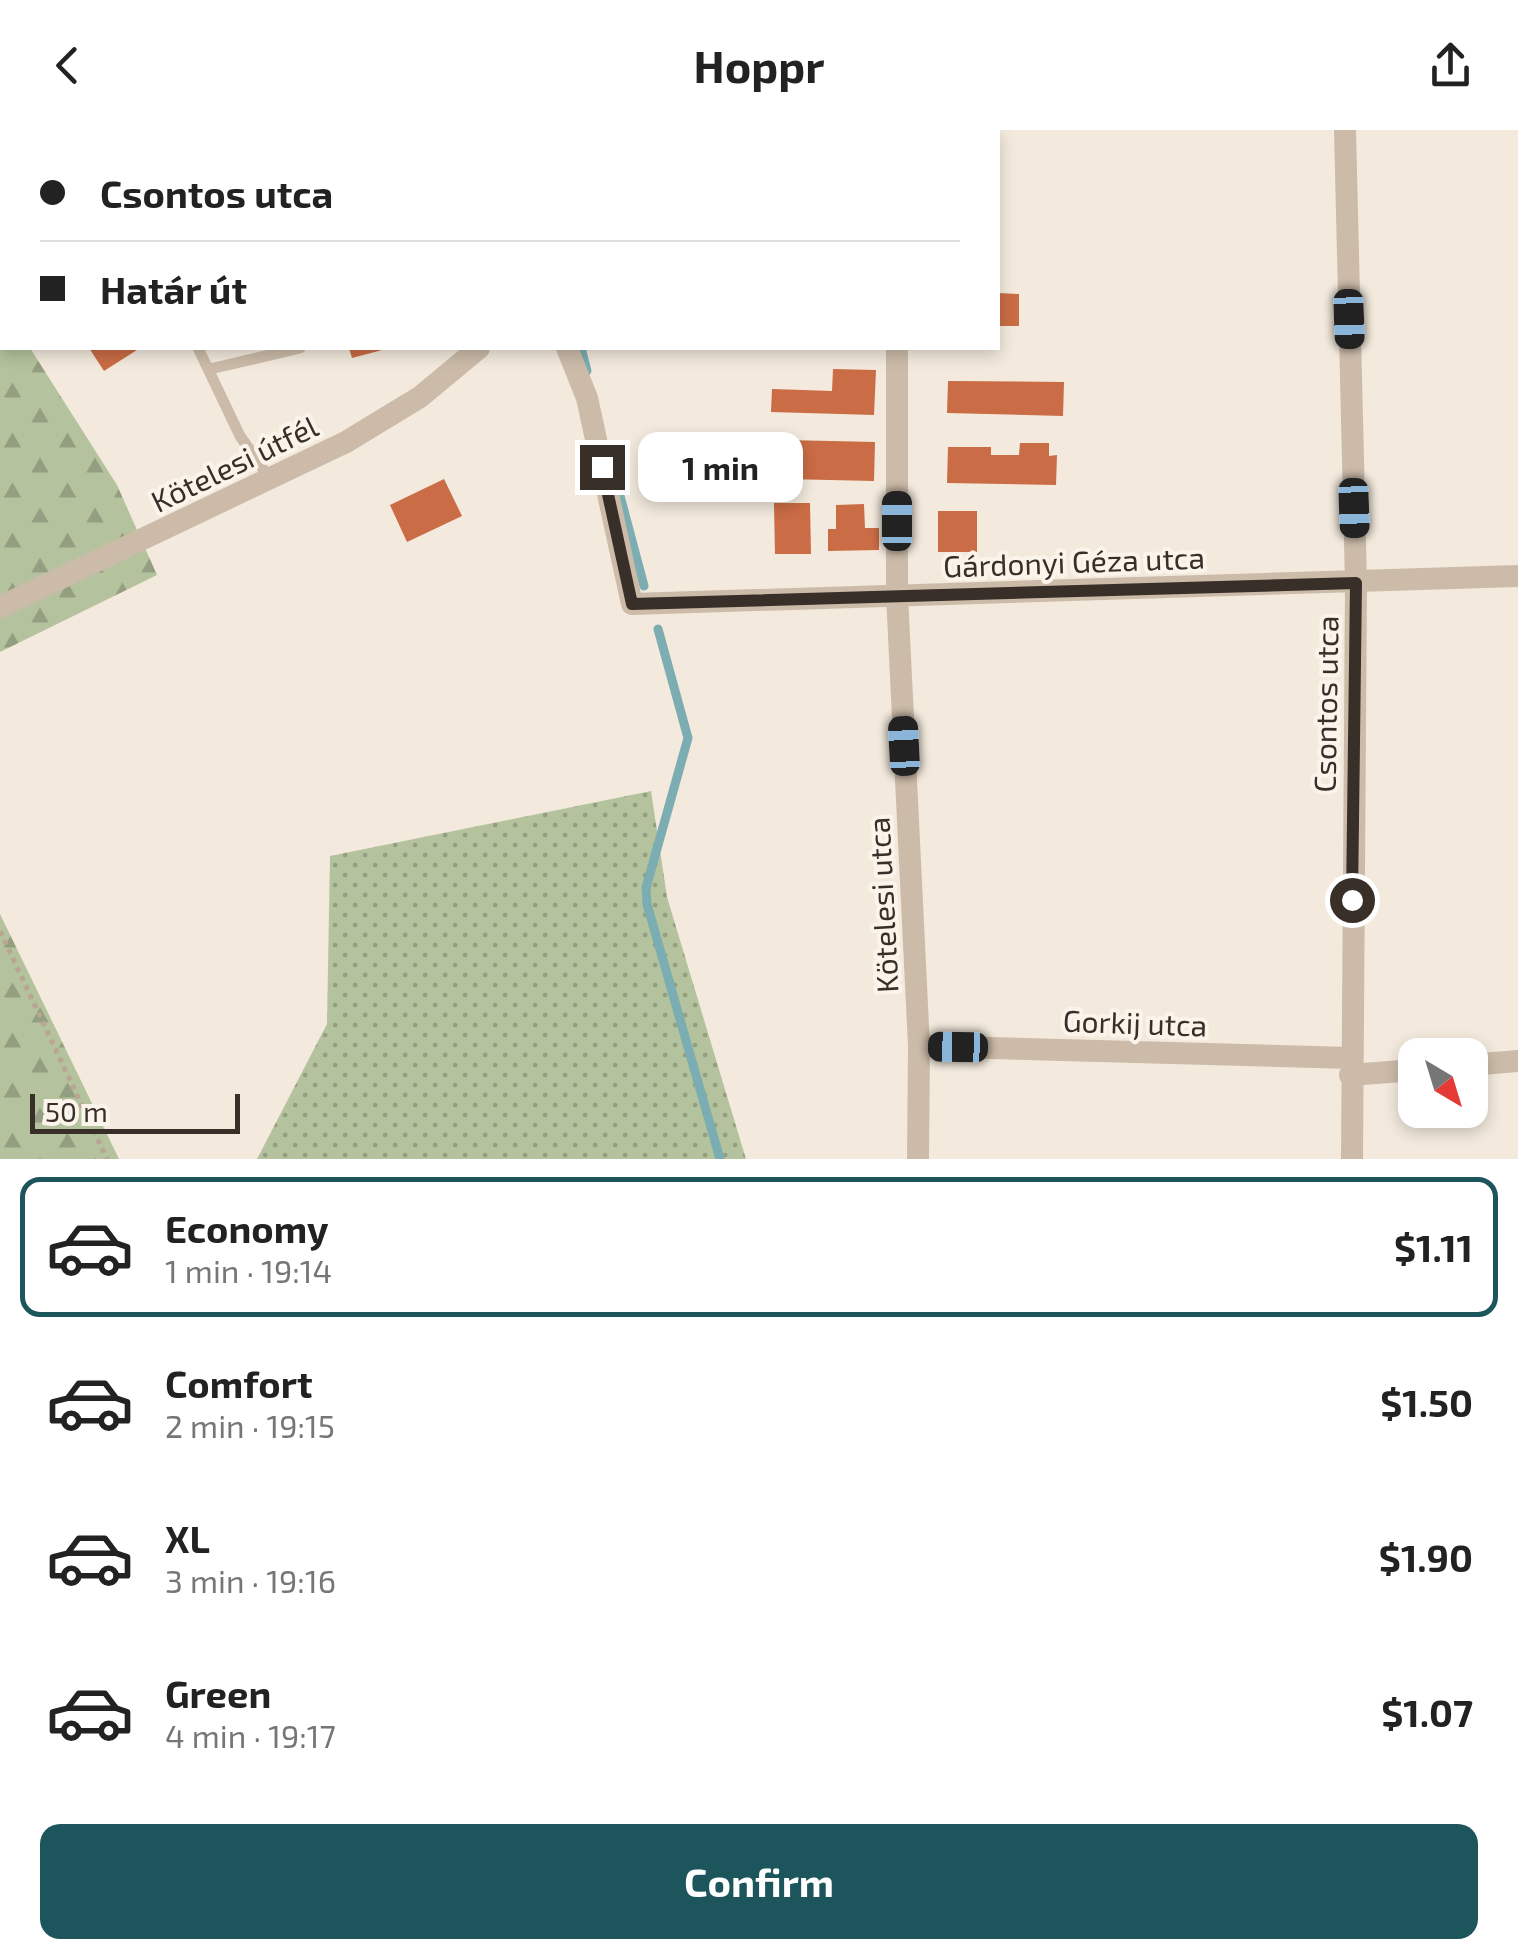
<!DOCTYPE html>
<html lang="en">
<head>
<meta charset="utf-8">
<style>
  :root { --surface:#fff; --page:#f6f6f6; --text:#222; --muted:#767676; --line:#e0e0e0; --accent:#1d555c }
  body { margin:0; font-family:"Exo 2",sans-serif; background:var(--page); color:var(--text); height:100vh; display:flex; flex-direction:column; font-size:38px; white-space:nowrap }
  * { box-sizing:border-box; margin:0 }
  p { font-size:32px; color:var(--muted) }
  .icon { flex:none; width:55px; height:55px; fill:none; stroke:currentColor; stroke-width:2; stroke-linecap:round; stroke-linejoin:round }
  .map { position:relative; height:1029px; overflow:hidden }
  .sheet { display:flex; flex-direction:column; background:var(--surface); flex:1 }
  .sheet>* { flex:none }
  .top-card { position:absolute; left:0px; top:0px; width:1000px; height:220px; box-shadow:0 5px 15px #0003; display:grid; align-content:center; height:220px; padding:0 40px; background:var(--surface) }
  .needle { width:65px; rotate:142deg }
  .controls { position:absolute; left:1398px; top:908px; display:grid; gap:20px }
  .controls a { display:grid; place-items:center; width:90px; height:90px; border-radius:20px; background:var(--surface); box-shadow:0 5px 15px #0003; font-size:50px }
  .scale { position:absolute; left:30px; bottom:25px; width:210px; box-sizing:border-box; padding-left:10px; border:5px solid #392f29; border-top:0; font-size:28px; line-height:35px; white-space:nowrap; color:#392f29; -webkit-text-stroke:8px #fbf4ea; paint-order:stroke }
  .end { position:absolute; width:45px; height:45px; margin:-22px; border:12px solid #392f29; background:#fff; box-shadow:0 0 0 5px #fff }
  .from { border-radius:50% }
  .bubble { position:absolute; height:70px; border-radius:20px; background:var(--surface); box-shadow:0 5px 15px #0003; font-size:32px; font-weight:700; line-height:70px; text-align:center }
  .car { position:absolute; width:30px; height:60px; margin:-30px -15px; border-radius:12px; box-shadow:0 0 8px 2px #0007; background:linear-gradient(#222 24%,#8ab4d8 0 40%,#222 0 76%,#8ab4d8 0 86%,#222 0) }
  .top-card b { display:flex; align-items:center; gap:35px; height:95px; font-size:38px }
  .top-card b+b { border-top:2px solid var(--line) }
  .top-card i { width:25px; height:25px; background:var(--text) }
  ul { padding:18px 0 0; list-style:none }
  li { display:flex; align-items:center; gap:30px; height:140px; margin:0 20px 15px; padding:0 20px; border:5px solid transparent; border-radius:20px }
  li div { flex:1 }
  li b { display:block; font-size:38px }
  li em { font-style:normal; font-weight:700 }
  li.on { border-color:var(--accent) }
  li>.icon { width:90px; height:90px; stroke-width:1.5 }
  .action { display:flex; gap:20px; margin-top:auto; padding:20px 40px }
  .action a { flex:1; height:115px; border-radius:20px; background:var(--accent); color:#fff; font-size:40px; font-weight:700; line-height:115px; text-align:center }
  header { display:flex; justify-content:space-between; align-items:center; height:130px; padding:0 40px; background:var(--surface); font-size:45px; font-weight:700 }
  .map>svg:first-child { display:block }
  .grass { fill:url(#grass-dots) }
  .forest { fill:url(#forest-firs) }
  .lines { fill:none; stroke-linecap:round; stroke-linejoin:round }
  .stream { stroke:#7badb2; stroke-width:9 }
  .building { fill:#ca6c45 }
  .path { stroke:#b8a593; stroke-width:5; stroke-dasharray:5 5; stroke-linecap:butt }
  .service { stroke:#ccbba9; stroke-width:11 }
  .minor { stroke:#ccbba9; stroke-width:22 }
  .route { stroke:#392f29; stroke-width:12 }
  .labels { text-anchor:middle; dominant-baseline:central; stroke-width:8; stroke-linejoin:round; paint-order:stroke }
  .street-label { font-size:30px; fill:#392f29; stroke:#fbf4ea }
</style>
</head>
<body>
<header><svg class="icon" aria-label="back" viewBox="0 0 24 24"><path d="M15 5l-7 7 7 7"/></svg>Hoppr<svg class="icon" aria-label="share" viewBox="0 0 24 24"><path d="M12 15V3M7 8l5-5 5 5M5 13v7h14v-7"/></svg></header>
<div class="map">
<svg width="1518" height="1029" viewBox="0 0 1518 1029">
  <defs>
    <pattern id="grass-dots" width="8" height="8" patternUnits="userSpaceOnUse" patternTransform="scale(2.5)"><rect width="8" height="8" fill="#b4c39d"/><path d="M2 2h.1M6 6h.1" fill="none" stroke="#939f80" stroke-width="1.8" stroke-linecap="round"/></pattern>
    <pattern id="forest-firs" width="22" height="20" patternUnits="userSpaceOnUse" patternTransform="scale(2.5)"><rect width="22" height="20" fill="#b4c39d"/><path d="M5 1l3.5 6h-7zM16 11l3.5 6h-7z" fill="#939f80"/></pattern>
  </defs>
  <rect width="100%" height="100%" fill="#f3eadd"/>
  <path class="grass" d="M651,661L667,767L746,1029H257L327,894L330,726Z"/>
  <g class="forest">
    <path d="M0,170L2,218H30L117,355L157,445L0,522Z"/>
    <path d="M0,784L119,1029H0Z"/>
  </g>
  <g class="lines">
    <g class="stream">
      <path d="M511,0L512,2"/>
      <path d="M581,218L587,241"/>
      <path d="M619,362L644,456"/>
      <path d="M658,499L688,608L646,758L647,774L720,1029"/>
    </g>
  </g>
  <g class="building">
    <path d="M998,163L1019,164V196H998Z"/>
    <path d="M89,218H140L104,241Z"/>
    <path d="M349,218H386V219L352,228Z"/>
    <path d="M833,239L876,240L874,285L771,282L772,259L832,261Z"/>
    <path d="M948,251L1064,252L1063,286L947,283Z"/>
    <path d="M786,310L875,312L874,351L785,349Z"/>
    <path d="M1020,313H1049V326L1057,325L1056,355L947,353L948,317H991V325H1019Z"/>
    <path d="M444,349L462,386L407,412L390,375Z"/>
    <path d="M774,373H810L811,424H775Z"/>
    <path d="M864,374L865,398H879V420L828,421V399H836V375Z"/>
    <rect x="938" y="381" width="39" height="41"/>
  </g>
  <g class="lines">
    <path class="path" d="M0,801L107,1029"/>
    <g class="service">
      <path d="M43,0L45,2"/>
      <path d="M252,0V2"/>
      <path d="M198,218L240,306L270,349"/>
      <path d="M210,239L300,218"/>
    </g>
    <g class="minor">
      <path d="M575,0L578,2"/>
      <path d="M1345,0L1356,453L1352,1029"/>
      <path d="M682,2L686,0"/>
      <path d="M898,2V0"/>
      <path d="M567,218L587,268L632,474L1518,446"/>
      <path d="M897,218V465L919,916L918,1029"/>
      <path d="M0,477L346,312L420,267L479,218"/>
      <path d="M919,916L1351,928"/>
      <path d="M1470,935L1518,931"/>
      <path d="M1350,945L1415,940"/>
    </g>
  </g>
  <g class="lines">
    <path class="route" d="M602,337L632,474L1356,453L1352,770"/>
  </g>
  <g class="labels">
    <g class="street-label">
      <text transform="translate(234 333) rotate(-26)">Kötelesi útfél</text>
      <text transform="translate(1074 431) rotate(-2)">Gárdonyi Géza utca</text>
      <text transform="translate(1325 574) rotate(-89)">Csontos utca</text>
      <text transform="translate(882 775) rotate(-93)">Kötelesi utca</text>
      <text transform="translate(1135 892) rotate(2)">Gorkij utca</text>
    </g>
  </g>
</svg>
<div class="controls">
<a><svg class="needle" viewBox="-14 -14 28 28"><path d="M0-13l5 13h-10z" fill="#e53935"/><path d="M0 13l5-13h-10z" fill="#767676"/></svg></a>
</div>
<div class="scale">50 m</div>
<i class="end from" style="left:1352px;top:770px"></i>
<i class="end" style="left:602px;top:337px"></i>
<div class="bubble" style="left:638px;top:302px;width:165px">1 min</div>
<i class="car" style="left:1349px;top:189px;rotate:178deg"></i>
<i class="car" style="left:1354px;top:378px;rotate:178deg"></i>
<i class="car" style="left:897px;top:391px;rotate:0deg"></i>
<i class="car" style="left:904px;top:616px;rotate:357deg"></i>
<i class="car" style="left:958px;top:917px;rotate:271deg"></i>
<div class="top-card">
<b><i class="from"></i>Csontos utca</b>
<b><i></i>Határ út</b>
</div>
</div>
<section class="sheet">
<ul>
<li class="on"><svg class="icon" aria-label="car" viewBox="0 0 24 24"><path d="M5 17H2v-5l4-1 3-4h7l3 4 3 1v5h-3M9 17h6M6 11h13"/><circle cx="7" cy="17" r="2"/><circle cx="17" cy="17" r="2"/></svg><div><b>Economy</b><p>1 min · 19:14</p></div><em>$1.11</em></li>
<li><svg class="icon" aria-label="car" viewBox="0 0 24 24"><path d="M5 17H2v-5l4-1 3-4h7l3 4 3 1v5h-3M9 17h6M6 11h13"/><circle cx="7" cy="17" r="2"/><circle cx="17" cy="17" r="2"/></svg><div><b>Comfort</b><p>2 min · 19:15</p></div><em>$1.50</em></li>
<li><svg class="icon" aria-label="car" viewBox="0 0 24 24"><path d="M5 17H2v-5l4-1 3-4h7l3 4 3 1v5h-3M9 17h6M6 11h13"/><circle cx="7" cy="17" r="2"/><circle cx="17" cy="17" r="2"/></svg><div><b>XL</b><p>3 min · 19:16</p></div><em>$1.90</em></li>
<li><svg class="icon" aria-label="car" viewBox="0 0 24 24"><path d="M5 17H2v-5l4-1 3-4h7l3 4 3 1v5h-3M9 17h6M6 11h13"/><circle cx="7" cy="17" r="2"/><circle cx="17" cy="17" r="2"/></svg><div><b>Green</b><p>4 min · 19:17</p></div><em>$1.07</em></li>
</ul>
<div class="action"><a>Confirm</a></div>
</section>
</body>
</html>
